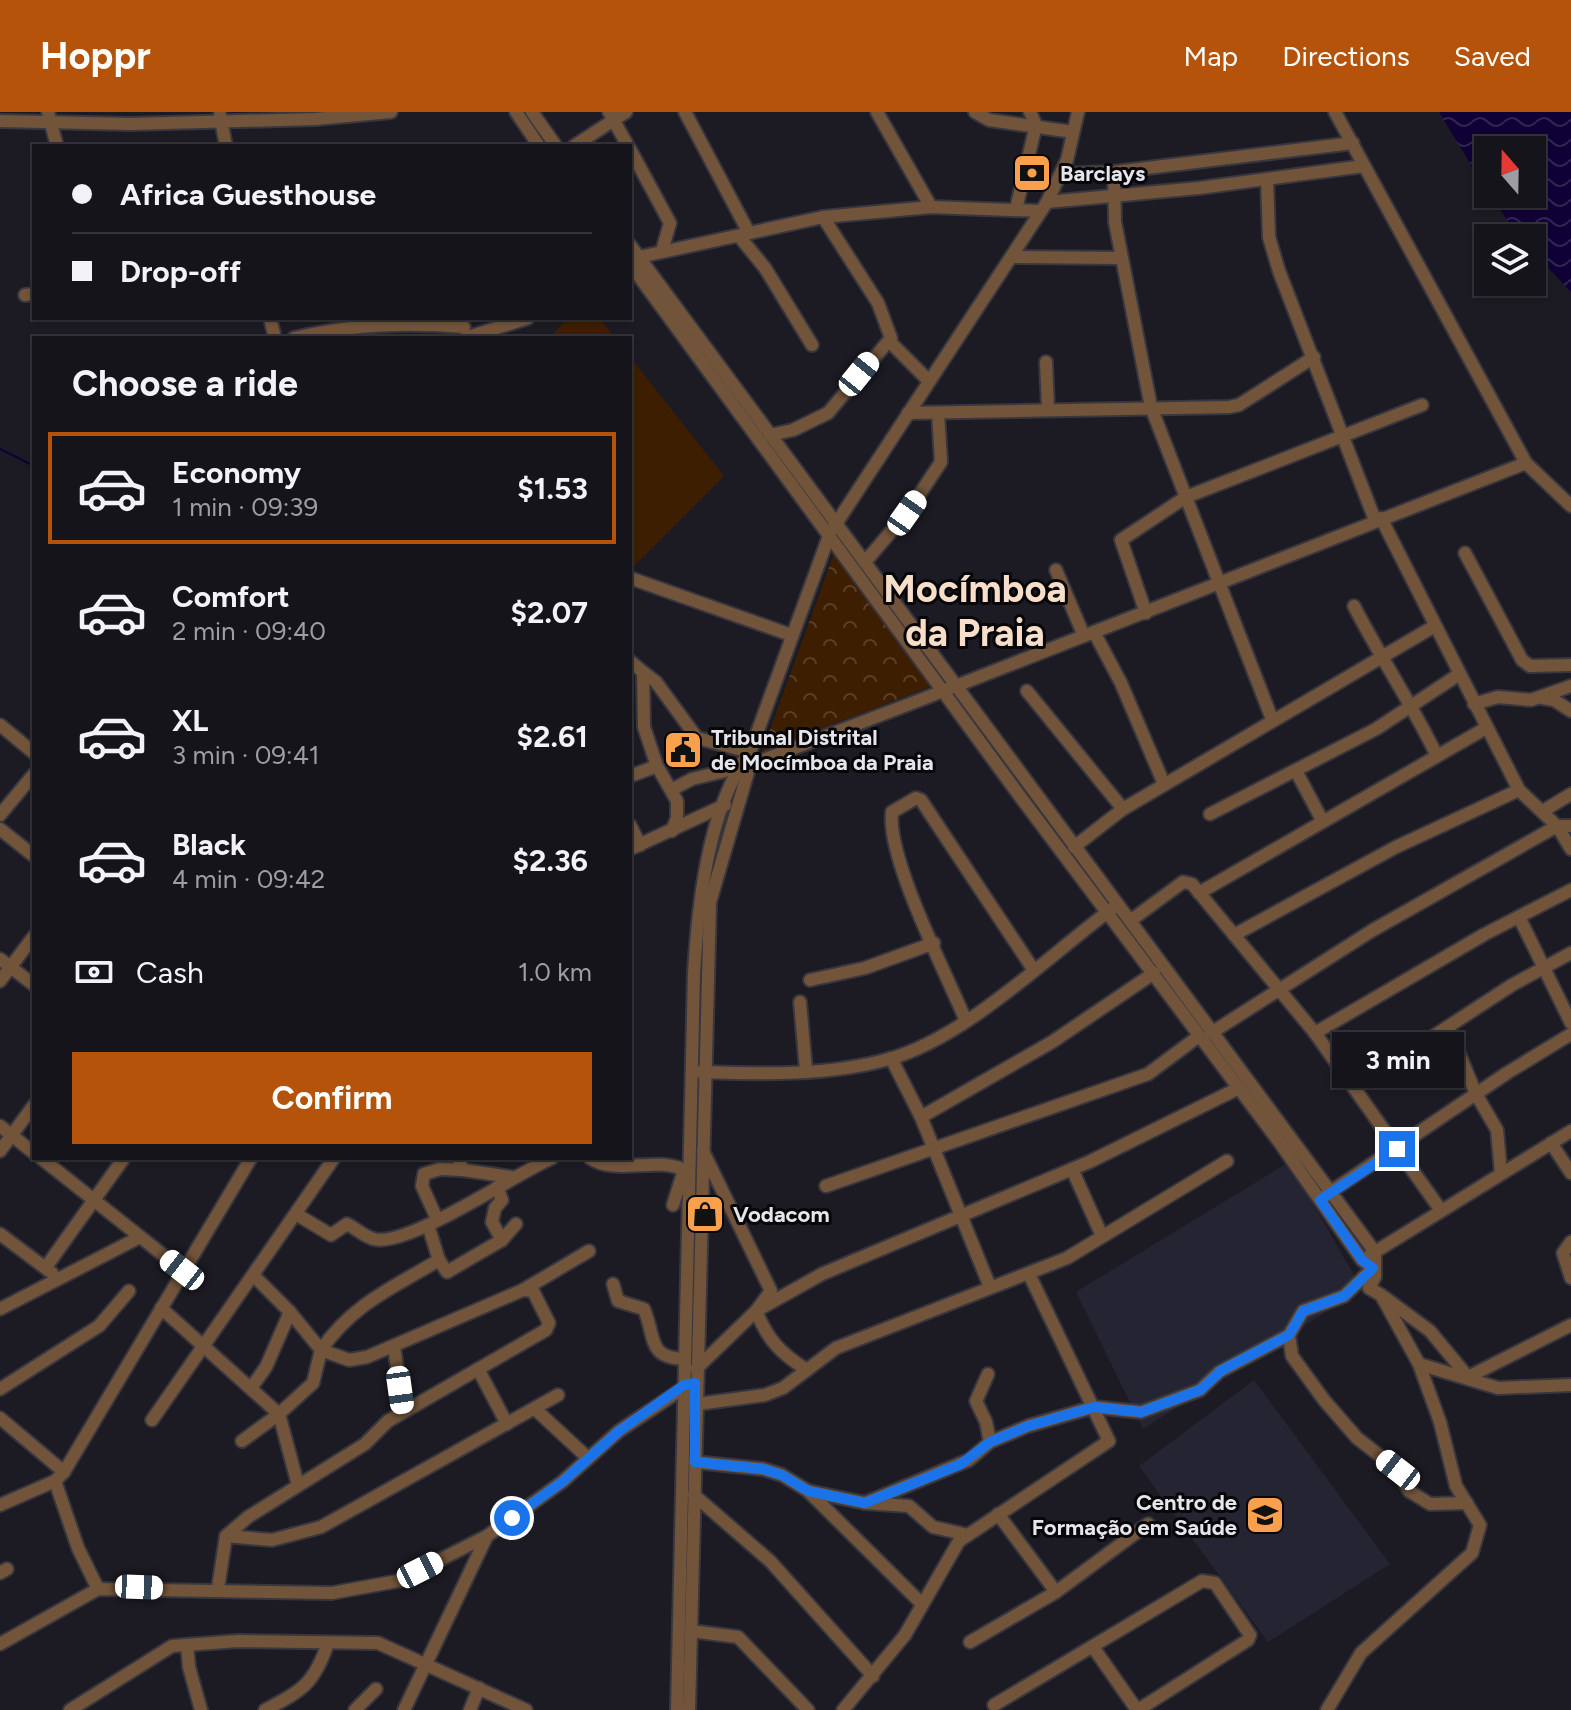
<!DOCTYPE html>
<html lang="en">
<head>
<meta charset="utf-8">
<style>
  :root { --surface:#15141a; --page:#1e1d23; --text:#f1f3f6; --muted:#9d9ea2; --line:#343339; --accent:#b45309 }
  body { margin:0; font-family:Figtree,sans-serif; background:var(--page); color:var(--text); height:100vh; display:flex; flex-direction:column; font-size:30px; white-space:nowrap }
  * { box-sizing:border-box; margin:0 }
  p { font-size:26px; color:var(--muted) }
  .icon { flex:none; width:44px; height:44px; fill:none; stroke:currentColor; stroke-width:2; stroke-linecap:round; stroke-linejoin:round }
  .map { position:relative; flex:1; overflow:hidden }
  .side { position:absolute; left:32px; top:224px; width:600px; height:824px; display:flex; flex-direction:column; background:var(--surface); border-radius:0px; box-shadow:0 2px 6px #0004,0 0 0 2px var(--line) }
  .side>* { flex:none }
  .top-card { position:absolute; left:32px; top:32px; width:600px; height:176px; border-radius:0px; box-shadow:0 2px 6px #0004,0 0 0 2px var(--line); display:grid; align-content:center; height:176px; padding:0 40px; background:var(--surface) }
  .needle { width:52px; rotate:340deg }
  .controls { position:absolute; left:1474px; top:24px; display:grid; gap:16px }
  .controls a { display:grid; place-items:center; width:72px; height:72px; border-radius:0px; background:var(--surface); box-shadow:0 2px 6px #0004,0 0 0 2px var(--line); font-size:40px }
  .end { position:absolute; width:36px; height:36px; margin:-18px; border:10px solid #1a73e8; background:#fff; box-shadow:0 0 0 4px #fff }
  .from { border-radius:50% }
  .bubble { position:absolute; height:56px; border-radius:0px; background:var(--surface); box-shadow:0 2px 6px #0004,0 0 0 2px var(--line); font-size:26px; font-weight:700; line-height:56px; text-align:center }
  .car { position:absolute; width:24px; height:48px; margin:-24px -12px; border-radius:10px; box-shadow:0 0 6px 2px #0007; background:linear-gradient(#fff 24%,#345 0 40%,#fff 0 76%,#345 0 86%,#fff 0) }
  .top-card b { display:flex; align-items:center; gap:28px; height:76px; font-size:30px }
  .top-card b+b { border-top:2px solid var(--line) }
  .top-card i { width:20px; height:20px; background:var(--text) }
  ul { padding:0; list-style:none }
  li { display:flex; align-items:center; gap:24px; height:112px; margin:0 16px 12px; padding:0 24px; border:4px solid transparent; border-radius:0px }
  li div { flex:1 }
  li b { display:block; font-size:30px }
  li em { font-style:normal; font-weight:700 }
  li.active { border-color:var(--accent) }
  li>.icon { width:72px; height:72px; stroke-width:1.5 }
  h2 { padding:0 40px; font-size:36px; line-height:96px }
  .pay { display:flex; align-items:center; gap:20px; height:88px; padding:0 40px; font-size:30px }
  .pay p { margin-inline-start:auto }
  .action { display:flex; gap:16px; margin-top:auto; padding:16px 40px }
  .action a { flex:1; height:92px; border-radius:0px; background:var(--accent); color:#fff; font-size:32px; font-weight:700; line-height:92px; text-align:center }
  header { display:flex; align-items:center; gap:48px; box-sizing:border-box; height:112px; padding:0 40px; background:var(--accent); color:#fff }
  header strong { font-size:38px }
  nav { display:flex; gap:44px; margin-inline-start:auto; font-size:28px }
  .map>svg:first-child { display:block }
  .built { fill:#252432 }
  .grass { fill:#3e1e00 }
  .park { fill:url(#park-crowns) }
  .water { fill:url(#water-waves) }
  .lines { fill:none; stroke-linecap:round; stroke-linejoin:round }
  .stream { stroke:#0f0035; stroke-width:2 }
  .minor-casing { stroke:#38373f; stroke-width:16 }
  .minor { stroke:#72543a; stroke-width:12 }
  .route { stroke:#1a73e8; stroke-width:10 }
  .labels { text-anchor:middle; dominant-baseline:central; stroke-width:6; stroke-linejoin:round; paint-order:stroke }
  .poi-label { font-size:22px; font-weight:bold; fill:#e5e5eb; stroke:#070609; text-anchor:start }
  .town-label { font-size:38px; font-weight:bold; fill:#f7dec9; stroke:#070609 }
</style>
</head>
<body>
<header>
<strong>Hoppr</strong>
<nav><a>Map</a><a>Directions</a><a>Saved</a></nav>
</header>
<div class="map">
<svg width="1571" height="1598" viewBox="0 0 1571 1598">
  <defs>
    <pattern id="park-crowns" width="20" height="18" patternUnits="userSpaceOnUse" patternTransform="scale(2)"><rect width="20" height="18" fill="#3e1e00"/><path d="M2 6a3 3 0 1 1 6 0M12 15a3 3 0 1 1 6 0" fill="none" stroke="#5a3f25"/></pattern>
    <pattern id="water-waves" width="16" height="10" patternUnits="userSpaceOnUse" patternTransform="scale(2)"><rect width="16" height="10" fill="#0f0035"/><path d="M0 5q4-4 8 0t8 0" fill="none" stroke="#322552"/></pattern>
  </defs>
  <rect width="100%" height="100%" fill="#1c1b23"/>
  <g class="built">
    <path d="M1289,1050L1362,1177L1143,1317L1076,1180Z"/>
    <path d="M1254,1268L1390,1452L1268,1530L1139,1354Z"/>
  </g>
  <g class="grass">
    <path d="M569,206H599L615,226H548Z"/>
    <path d="M630,245L724,364L632,456H630Z"/>
  </g>
  <path class="park" d="M835,439L934,573L762,640Z"/>
  <path class="water" d="M1439,0H1571V180L1532,139V126H1520L1489,82H1532V38H1488V81Z"/>
  <g class="lines">
    <path class="stream" d="M0,337L34,354"/>
    <g class="minor-casing">
      <g id="minor">
        <path d="M48,0L57,34"/>
        <path d="M516,0L539,34"/>
        <path d="M532,0L556,34"/>
        <path d="M609,0L628,34"/>
        <path d="M685,0L749,121"/>
        <path d="M877,0L931,95"/>
        <path d="M975,0L989,8L1073,20"/>
        <path d="M1335,0L1526,351L1571,394"/>
        <path d="M220,3L226,34"/>
        <path d="M0,9L131,12L315,7L391,0"/>
        <path d="M574,34L626,0"/>
        <path d="M630,37L670,111L662,139"/>
        <path d="M1114,60L1115,110L1151,295L1272,607"/>
        <path d="M1061,62L1114,60L1353,31"/>
        <path d="M1267,67L1269,125L1279,159L1375,408"/>
        <path d="M1047,90L1199,76L1364,54"/>
        <path d="M1016,97L1036,13L1030,0"/>
        <path d="M739,124L765,156L812,233"/>
        <path d="M630,133L1375,1140V1165L1369,1176L1381,1183L1419,1252L1440,1310L1456,1374L1480,1413L1472,1441L1361,1541L1327,1598"/>
        <path d="M639,145L823,105L931,95L1041,99"/>
        <path d="M1013,145L1121,146"/>
        <path d="M630,152L1019,683L1280,1031L1362,1148L1373,1156"/>
        <path d="M25,183L34,182"/>
        <path d="M270,206L275,226"/>
        <path d="M294,226C352,212 406,210 464,215"/>
        <path d="M465,226L528,206"/>
        <path d="M890,230L928,268"/>
        <path d="M1046,250L1048,296"/>
        <path d="M908,301L1229,295L1239,293L1314,245"/>
        <path d="M770,323L793,318L828,301L891,226L878,191L823,105"/>
        <path d="M1381,406L1519,678L1557,714L1571,737"/>
        <path d="M1465,441L1522,548L1530,554L1571,553"/>
        <path d="M865,450L907,401L941,350L938,301"/>
        <path d="M1056,458L1084,524"/>
        <path d="M630,466L791,523"/>
        <path d="M1354,494C1380,545 1412,592 1437,644"/>
        <path d="M1146,501L1121,428L1186,385L1422,293"/>
        <path d="M1094,520L1121,571L1164,672"/>
        <path d="M630,549L643,560L644,615L657,654L677,689V706L672,719"/>
        <path d="M643,560L656,570L697,626L750,640"/>
        <path d="M1027,579L1123,697"/>
        <path d="M1542,586L1554,588L1571,599"/>
        <path d="M1474,592L1498,585L1531,588L1571,574"/>
        <path d="M0,613L34,641"/>
        <path d="M1296,659L1322,708"/>
        <path d="M630,664L657,654"/>
        <path d="M673,677L692,667L750,653L920,588L1526,351"/>
        <path d="M1543,699L1571,682"/>
        <path d="M1210,702L1376,617L1458,563"/>
        <path d="M0,703L34,662"/>
        <path d="M630,713L640,733"/>
        <path d="M0,717L34,744"/>
        <path d="M1074,735L1123,697L1433,515"/>
        <path d="M630,737L725,693"/>
        <path d="M1199,781L1486,616"/>
        <path d="M1519,805L1571,911"/>
        <path d="M1130,809L1183,770L1192,772L1315,921L1440,1097"/>
        <path d="M1234,823L1396,735L1519,678"/>
        <path d="M0,847L34,873"/>
        <path d="M810,868L865,856L934,831"/>
        <path d="M0,869L34,824"/>
        <path d="M800,890L806,958"/>
        <path d="M966,909C947,863 886,745 892,700L916,686L921,688L1033,857"/>
        <path d="M1448,915L1476,982L1497,1018L1501,1061"/>
        <path d="M1211,921L1373,818L1557,714H1571"/>
        <path d="M1315,921L1485,822L1571,778"/>
        <path d="M891,946L921,1005L990,1175"/>
        <path d="M700,960C762,962 829,964 889,947C967,925 1048,844 1113,796"/>
        <path d="M1354,976L1512,873L1571,841"/>
        <path d="M921,1005L1052,930L1154,861"/>
        <path d="M0,1014L34,1041"/>
        <path d="M1551,1031L1571,1061"/>
        <path d="M0,1039L34,993"/>
        <path d="M703,1039L771,1179L756,1199C768,1228 780,1241 807,1258"/>
        <path d="M41,1046L182,1158"/>
        <path d="M458,1046L463,1058L511,1065"/>
        <path d="M590,1046C616,1064 656,1044 684,1058L673,1093"/>
        <path d="M1072,1057L1102,1124"/>
        <path d="M826,1074L1148,962L1199,924"/>
        <path d="M497,1075L502,1088L495,1096L492,1110L502,1128"/>
        <path d="M1323,1085L1507,961L1571,922"/>
        <path d="M296,1102L331,1123L347,1112C355,1116 365,1125 374,1127C407,1136 515,1062 552,1046"/>
        <path d="M437,1107L422,1074L424,1062L440,1057L463,1058"/>
        <path d="M428,1113L439,1148"/>
        <path d="M0,1122L52,1161"/>
        <path d="M1571,1130L1563,1141L1571,1166"/>
        <path d="M1370,1143L1571,1019"/>
        <path d="M46,1155L124,1046"/>
        <path d="M254,1164L290,1200L321,1238C353,1192 392,1176 439,1148L447,1160L502,1128L516,1112"/>
        <path d="M613,1172L618,1189L644,1197C656,1226 647,1246 685,1247"/>
        <path d="M1384,1185L1430,1219L1468,1265L1571,1213"/>
        <path d="M161,1196L279,1302L242,1329"/>
        <path d="M0,1197L140,1125"/>
        <path d="M1289,1223L1292,1244L1324,1288L1357,1326L1398,1358L1409,1379L1430,1392L1467,1391"/>
        <path d="M394,1234L403,1300"/>
        <path d="M1419,1252L1498,1276L1571,1273"/>
        <path d="M478,1257L507,1312"/>
        <path d="M696,1257L756,1199L822,1162L1089,1050L1239,976"/>
        <path d="M988,1262L976,1289L986,1310L990,1330"/>
        <path d="M251,1276L266,1255L290,1200"/>
        <path d="M0,1277L99,1214L129,1179"/>
        <path d="M690,1293L765,1283L783,1276L836,1236L1067,1146L1227,1049"/>
        <path d="M535,1297L588,1346"/>
        <path d="M0,1306L64,1360"/>
        <path d="M152,1308L334,1046"/>
        <path d="M695,1350L763,1357L782,1363L808,1379L922,1492"/>
        <path d="M55,1369L78,1436L98,1477"/>
        <path d="M298,1373L279,1302L313,1271L321,1238L349,1248L367,1245L523,1178L589,1139"/>
        <path d="M808,1379L865,1391L909,1394L933,1415L968,1423"/>
        <path d="M694,1383L770,1449L873,1564"/>
        <path d="M865,1391L969,1348L990,1330L1028,1314L1094,1295L1141,1300L1200,1278L1219,1260L1289,1223L1303,1199L1344,1184L1373,1156"/>
        <path d="M0,1393L55,1369L64,1360L251,1046"/>
        <path d="M998,1402L1056,1480"/>
        <path d="M226,1424L272,1428L321,1415L558,1283"/>
        <path d="M0,1461L7,1457"/>
        <path d="M218,1476L226,1424L248,1405L365,1332L388,1309L546,1218L549,1211L533,1179L523,1178"/>
        <path d="M691,1519L738,1525L808,1598"/>
        <path d="M970,1530L1056,1480L1148,1412"/>
        <path d="M0,1532L98,1477L332,1481L398,1469L487,1424L562,1370L619,1319L688,1273"/>
        <path d="M187,1533L189,1555L201,1598"/>
        <path d="M1093,1535L1137,1598"/>
        <path d="M994,1593L1202,1469L1215,1471L1250,1523L1248,1528L1138,1598"/>
        <path d="M70,1598L172,1534L238,1529L378,1531L526,1598"/>
        <path d="M265,1598C303,1578 314,1572 328,1531"/>
        <path d="M355,1598L376,1577"/>
        <path d="M404,1598L487,1424"/>
        <path d="M470,1598L479,1576"/>
        <path d="M677,1598L694,861C698,793 708,695 750,640L830,421L1047,90L1067,48L1078,0"/>
        <path d="M689,1598L710,790L750,653V640"/>
        <path d="M843,1598L905,1523L959,1429L1109,1329L1029,1162"/>
      </g>
    </g>
    <use href="#minor" class="minor"/>
  </g>
  <g class="lines">
    <path class="route" d="M512,1406L562,1370L619,1319L684,1273L695,1271V1350L763,1357L782,1363L808,1379L865,1391L961,1352L990,1330L1028,1314L1094,1295L1141,1300L1200,1278L1222,1258L1289,1223L1303,1199L1344,1184L1373,1156L1362,1148L1320,1088L1397,1037"/>
  </g>
  <defs>
    <g id="bank-square" transform="scale(2)"><rect x="-9" y="-9" width="18" height="18" rx="4" fill="#f9a04c" stroke="#070609"/><path d="M-6-4H6V4H-6ZM0-2.3a2.3 2.3 0 1 0 0 4.6a2.3 2.3 0 1 0 0-4.6Z" fill="#111"/></g>
    <g id="civic-square" transform="scale(2)"><rect x="-9" y="-9" width="18" height="18" rx="4" fill="#f9a04c" stroke="#070609"/><path d="M-.6-6.5H3V-4.5H.6V-3L4-1V1h2V6H-6V1h2V-1L-.6-3ZM-1.2 2.5V6h2.4V2.5Z" fill="#111"/></g>
    <g id="shop-square" transform="scale(2)"><rect x="-9" y="-9" width="18" height="18" rx="4" fill="#f9a04c" stroke="#070609"/><path d="M-5-2.5h2.3a2.7 3.5 0 0 1 5.4 0H5L5.5 6h-11ZM-1.5-2.5h3a1.5 2.3 0 0 0-3 0Z" fill="#111"/></g>
    <g id="university-square" transform="scale(2)"><rect x="-9" y="-9" width="18" height="18" rx="4" fill="#f9a04c" stroke="#070609"/><path d="M0-5L7-2L0 1L-7-2ZM-4 1L0 2.5L4 1V4Q0 6-4 4Z" fill="#111"/></g>
  </defs>
  <g fill-rule="evenodd">
    <use href="#bank-square" x="1032" y="61"/>
    <use href="#civic-square" x="683" y="638"/>
    <use href="#shop-square" x="705" y="1102"/>
    <use href="#university-square" x="1265" y="1403"/>
  </g>
  <g class="labels">
    <g class="poi-label">
      <text x="1060" y="61">Barclays</text>
      <text x="711" y="625">Tribunal Distrital<tspan x="711" dy="25">de Mocímboa da Praia</tspan></text>
      <text x="733" y="1102">Vodacom</text>
      <text x="1237" y="1390" text-anchor="end">Centro de<tspan x="1237" dy="25">Formação em Saúde</tspan></text>
    </g>
    <g class="town-label">
      <text x="975" y="477">Mocímboa<tspan x="975" dy="44">da Praia</tspan></text>
    </g>
  </g>
</svg>
<div class="controls">
<a><svg class="needle" viewBox="-14 -14 28 28"><path d="M0-13l5 13h-10z" fill="#e53935"/><path d="M0 13l5-13h-10z" fill="#9d9ea2"/></svg></a>
<a><svg class="icon" aria-label="layers" viewBox="0 0 24 24"><path d="M12 4l9 5-9 5-9-5zM3 14l9 5 9-5"/></svg></a>
</div>
<i class="end from" style="left:512px;top:1406px"></i>
<i class="end" style="left:1397px;top:1037px"></i>
<div class="bubble" style="left:1332px;top:920px;width:132px">3 min</div>
<i class="car" style="left:859px;top:262px;rotate:39deg"></i>
<i class="car" style="left:907px;top:401px;rotate:35deg"></i>
<i class="car" style="left:182px;top:1158px;rotate:308deg"></i>
<i class="car" style="left:400px;top:1278px;rotate:172deg"></i>
<i class="car" style="left:1398px;top:1358px;rotate:308deg"></i>
<i class="car" style="left:420px;top:1458px;rotate:63deg"></i>
<i class="car" style="left:139px;top:1475px;rotate:92deg"></i>
<div class="top-card">
<b><i class="from"></i>Africa Guesthouse</b>
<b><i></i>Drop-off</b>
</div>
<section class="side">
<h2>Choose a ride</h2>
<ul>
<li class="active"><svg class="icon" aria-label="car" viewBox="0 0 24 24"><path d="M5 17H2v-5l4-1 3-4h7l3 4 3 1v5h-3M9 17h6M6 11h13"/><circle cx="7" cy="17" r="2"/><circle cx="17" cy="17" r="2"/></svg><div><b>Economy</b><p>1 min · 09:39</p></div><em>$1.53</em></li>
<li><svg class="icon" aria-label="car" viewBox="0 0 24 24"><path d="M5 17H2v-5l4-1 3-4h7l3 4 3 1v5h-3M9 17h6M6 11h13"/><circle cx="7" cy="17" r="2"/><circle cx="17" cy="17" r="2"/></svg><div><b>Comfort</b><p>2 min · 09:40</p></div><em>$2.07</em></li>
<li><svg class="icon" aria-label="car" viewBox="0 0 24 24"><path d="M5 17H2v-5l4-1 3-4h7l3 4 3 1v5h-3M9 17h6M6 11h13"/><circle cx="7" cy="17" r="2"/><circle cx="17" cy="17" r="2"/></svg><div><b>XL</b><p>3 min · 09:41</p></div><em>$2.61</em></li>
<li><svg class="icon" aria-label="car" viewBox="0 0 24 24"><path d="M5 17H2v-5l4-1 3-4h7l3 4 3 1v5h-3M9 17h6M6 11h13"/><circle cx="7" cy="17" r="2"/><circle cx="17" cy="17" r="2"/></svg><div><b>Black</b><p>4 min · 09:42</p></div><em>$2.36</em></li>
</ul>
<div class="pay"><svg class="icon" aria-label="cash" viewBox="0 0 24 24"><path d="M3 7h18v10H3z"/><circle cx="12" cy="12" r="2"/></svg>Cash<p>1.0 km</p></div>
<div class="action"><a>Confirm</a></div>
</section>
</div>
</body>
</html>
